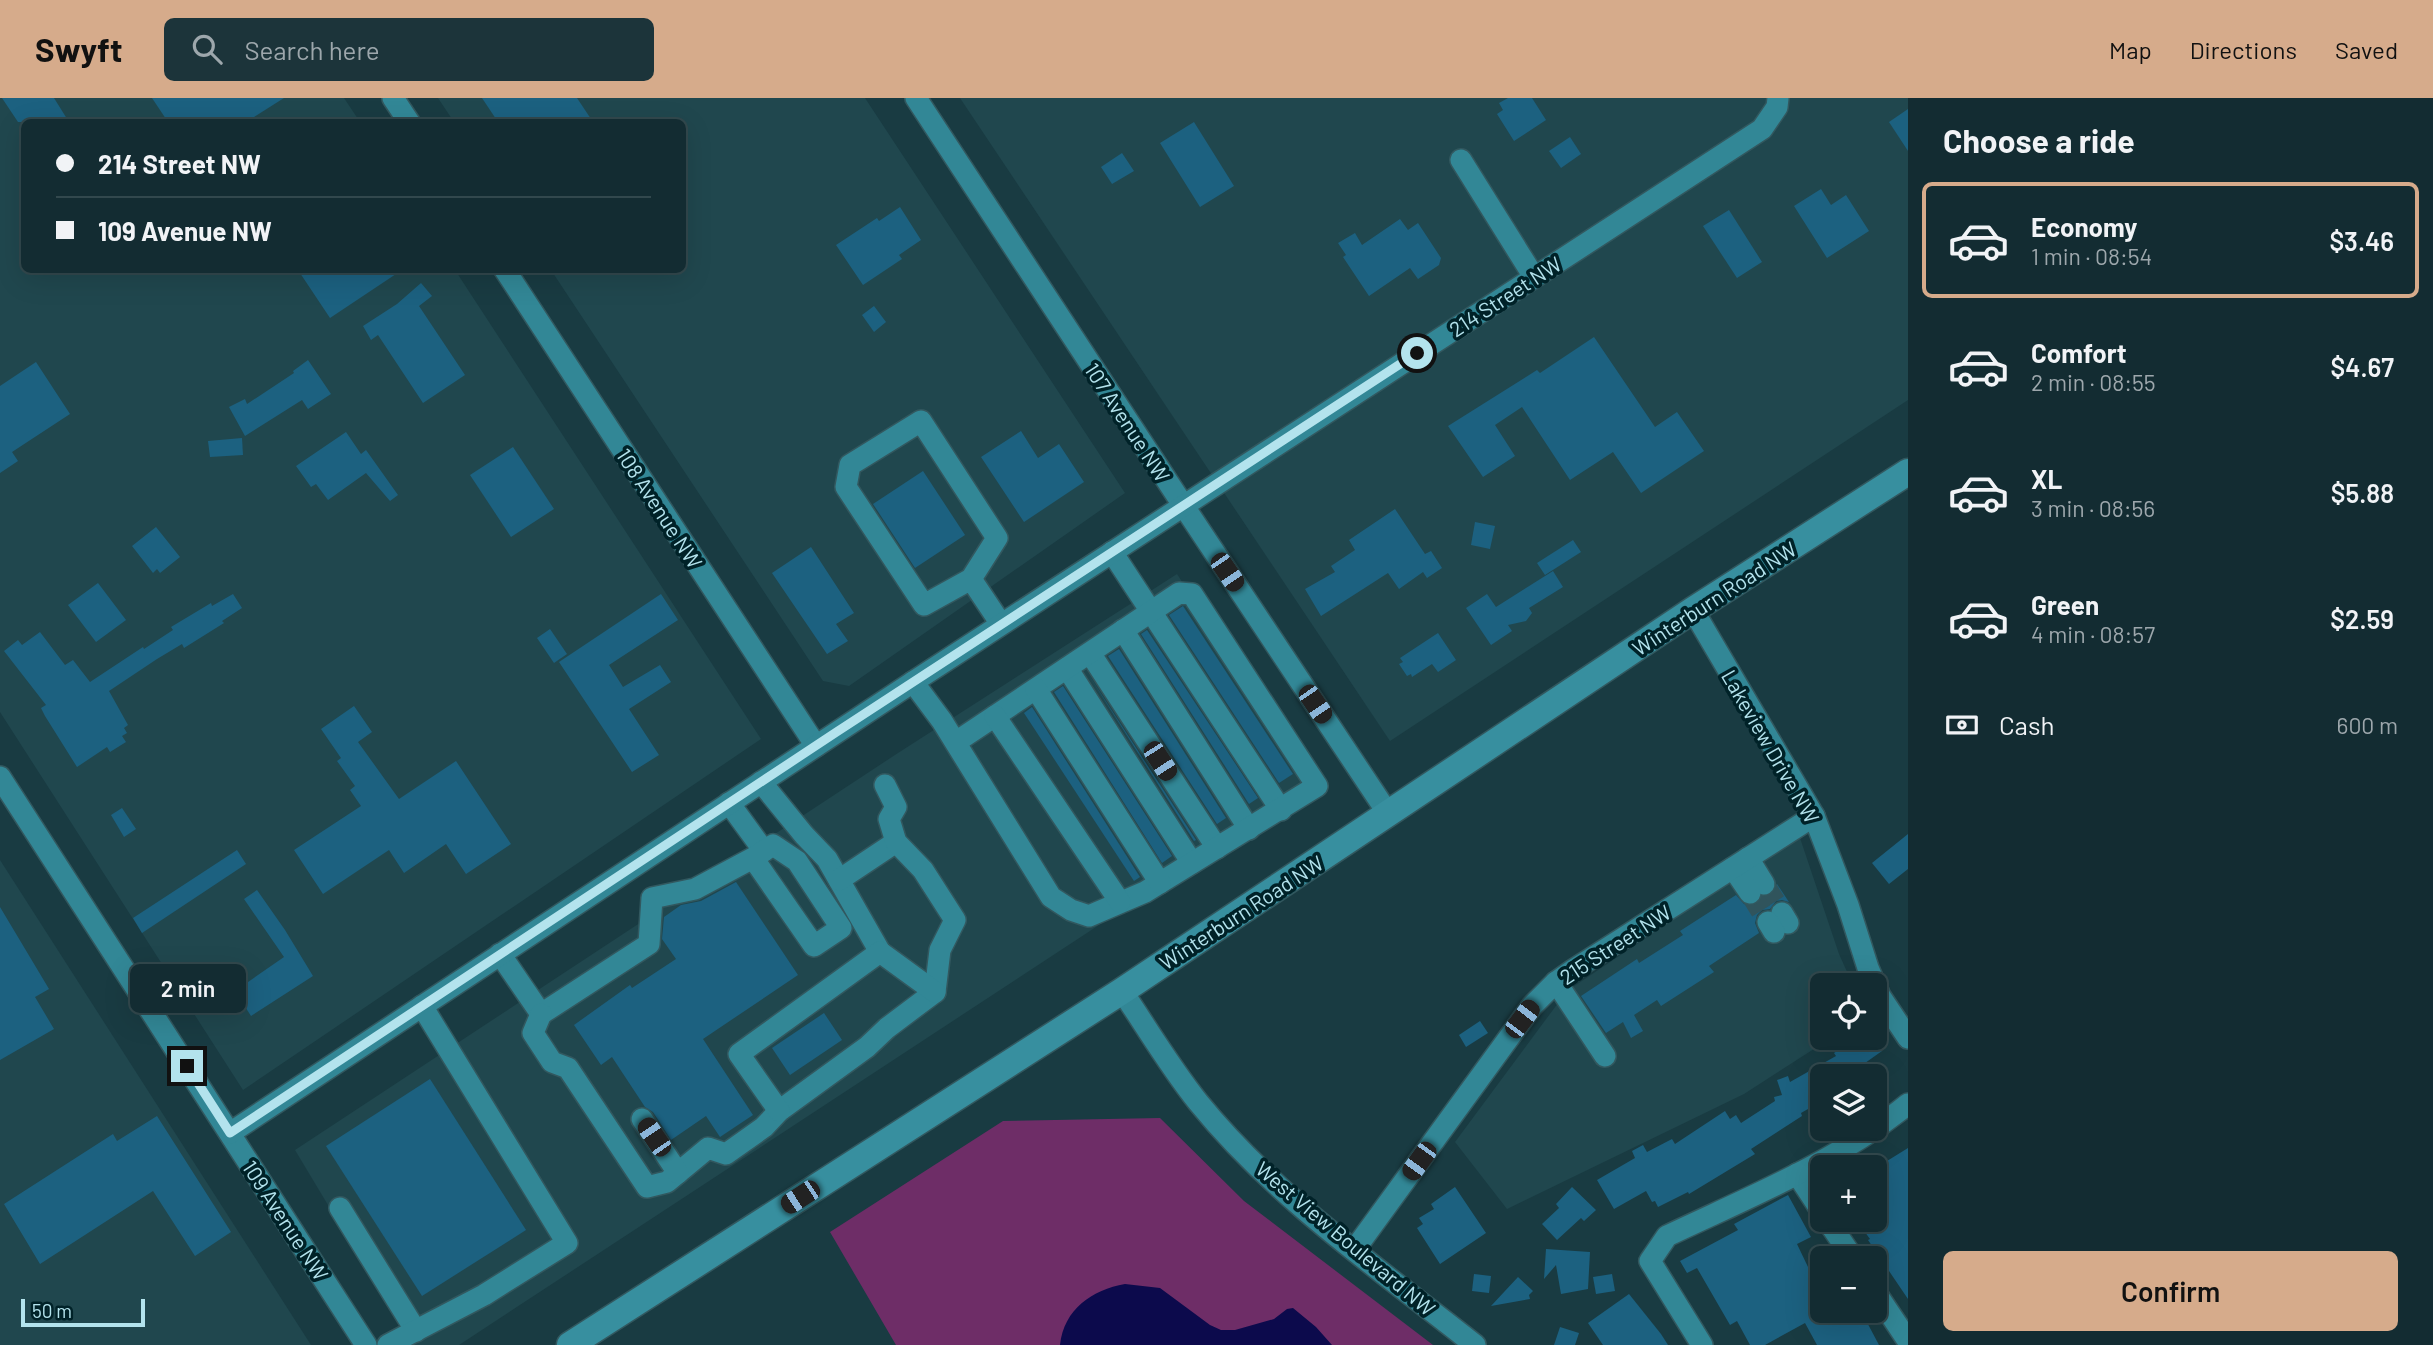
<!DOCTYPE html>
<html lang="en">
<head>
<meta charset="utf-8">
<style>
  :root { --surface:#132c32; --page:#1c343a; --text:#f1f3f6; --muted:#9da7ac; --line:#32484d; --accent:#d6ab8b }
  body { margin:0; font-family:Barlow,sans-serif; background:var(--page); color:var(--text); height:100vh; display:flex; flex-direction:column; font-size:26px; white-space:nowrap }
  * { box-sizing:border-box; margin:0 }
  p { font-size:23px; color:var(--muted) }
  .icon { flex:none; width:38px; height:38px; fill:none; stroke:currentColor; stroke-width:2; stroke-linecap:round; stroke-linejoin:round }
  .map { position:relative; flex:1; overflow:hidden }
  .details { display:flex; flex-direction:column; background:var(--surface); width:525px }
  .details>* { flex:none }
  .guide { position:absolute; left:21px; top:21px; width:665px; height:154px; border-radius:10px; box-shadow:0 7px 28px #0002,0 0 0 2px var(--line); display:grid; align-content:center; height:154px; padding:0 35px; background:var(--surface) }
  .buttons { position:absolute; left:1810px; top:875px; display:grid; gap:14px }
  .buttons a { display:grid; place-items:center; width:77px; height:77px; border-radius:10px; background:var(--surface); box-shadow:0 7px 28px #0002,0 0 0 2px var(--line); font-size:35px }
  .scale { position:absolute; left:21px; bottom:18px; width:124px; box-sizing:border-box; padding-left:7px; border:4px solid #b3e3ed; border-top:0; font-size:19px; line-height:24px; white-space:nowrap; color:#b3e3ed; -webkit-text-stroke:5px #002228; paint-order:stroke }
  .end { position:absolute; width:32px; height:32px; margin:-16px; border:9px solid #b3e3ed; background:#111; box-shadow:0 0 0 4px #111 }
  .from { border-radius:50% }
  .bubble { position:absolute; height:49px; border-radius:10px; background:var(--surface); box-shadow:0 7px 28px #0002,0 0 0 2px var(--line); font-size:23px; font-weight:600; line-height:49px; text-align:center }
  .car { position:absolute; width:21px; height:42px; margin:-21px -10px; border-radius:9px; box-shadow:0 0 5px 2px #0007; background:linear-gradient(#222 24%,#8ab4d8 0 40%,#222 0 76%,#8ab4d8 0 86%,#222 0) }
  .guide b { display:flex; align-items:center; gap:24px; height:66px; font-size:26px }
  .guide b+b { border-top:2px solid var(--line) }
  .guide i { width:18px; height:18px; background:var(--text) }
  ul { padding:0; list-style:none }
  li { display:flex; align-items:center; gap:21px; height:116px; margin:0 14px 10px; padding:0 21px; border:4px solid transparent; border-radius:10px }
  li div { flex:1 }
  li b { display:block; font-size:26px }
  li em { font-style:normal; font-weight:600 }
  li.active { border-color:var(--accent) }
  li>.icon { width:63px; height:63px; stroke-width:1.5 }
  h2 { padding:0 35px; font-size:32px; line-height:84px }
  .pay { display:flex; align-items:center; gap:18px; height:77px; padding:0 35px; font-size:26px }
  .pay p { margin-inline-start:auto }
  .primary-button { display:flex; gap:14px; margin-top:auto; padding:14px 35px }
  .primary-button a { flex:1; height:80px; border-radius:10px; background:var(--accent); color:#111; font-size:28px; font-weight:600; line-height:80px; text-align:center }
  header { display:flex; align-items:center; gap:42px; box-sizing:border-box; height:98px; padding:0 35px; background:var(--accent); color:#111 }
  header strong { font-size:33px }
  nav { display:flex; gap:38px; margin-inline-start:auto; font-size:24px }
  .search { width:490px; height:63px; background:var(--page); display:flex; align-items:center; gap:18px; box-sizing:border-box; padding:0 24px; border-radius:10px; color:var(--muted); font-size:26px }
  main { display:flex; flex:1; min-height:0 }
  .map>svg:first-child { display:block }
  .built { fill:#20474e }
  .green { fill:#6e2d67 }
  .water { fill:#0c0a4c }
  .building { fill:#1c6180 }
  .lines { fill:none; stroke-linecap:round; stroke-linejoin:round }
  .minor-tunnel { stroke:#30545c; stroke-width:21; stroke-dasharray:21 10; stroke-linecap:butt }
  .minor-casing { stroke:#32585f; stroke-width:24 }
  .major-casing { stroke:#32585f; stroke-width:29 }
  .minor { stroke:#328796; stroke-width:21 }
  .major { stroke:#378f9f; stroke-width:26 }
  .route { stroke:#b3e3ed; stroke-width:9 }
  .labels { text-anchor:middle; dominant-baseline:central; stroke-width:7; stroke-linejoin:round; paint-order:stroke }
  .street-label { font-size:21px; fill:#b3e3ed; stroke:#002228 }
</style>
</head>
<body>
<header>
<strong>Swyft</strong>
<div class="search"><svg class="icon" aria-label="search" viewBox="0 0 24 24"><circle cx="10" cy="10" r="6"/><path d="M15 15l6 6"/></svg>Search here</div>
<nav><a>Map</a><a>Directions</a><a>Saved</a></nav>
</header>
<main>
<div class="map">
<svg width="1908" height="1247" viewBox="0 0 1908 1247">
  <rect width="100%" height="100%" fill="#193b42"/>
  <g class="built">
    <path d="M0,0H344L360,24H24V172H455L761,641L243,992L0,614Z"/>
    <path d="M438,0H865L1125,395L849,588L823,583L551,172H682V24H454Z"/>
    <path d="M960,0H1908V302L1390,643Z"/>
    <path d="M1177,476L1314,686L459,1247H412L295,1052L898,655Z"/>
    <path d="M1799,737L1839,856L1853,887H1822V940H1831L1744,996L1507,1111L1455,1044L1567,893Z"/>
    <path d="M0,762L311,1247H0Z"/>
  </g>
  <path class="green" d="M1160,1020L1244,1103L1433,1247H896L830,1134L1003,1023Z"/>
  <path class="water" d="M1125,1186L1160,1190L1210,1227L1221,1232H1235L1274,1221L1287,1211L1293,1210L1316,1229L1332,1247H1060C1064,1211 1092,1192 1125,1186Z"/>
  <g class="building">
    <path d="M2,0H54L69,24H18Z"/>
    <path d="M152,0H284L246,24H168Z"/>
    <path d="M482,0H577L593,24H498Z"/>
    <path d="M1508,0H1532L1546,22L1514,43L1497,16L1503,12L1499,5Z"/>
    <path d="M1908,11V53L1889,24Z"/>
    <path d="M1194,24L1234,88L1200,109L1160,45Z"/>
    <path d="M1570,39L1581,56L1561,70L1549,53Z"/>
    <path d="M1122,55L1134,73L1112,86L1101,69Z"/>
    <path d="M1821,91L1831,107L1846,97L1869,133L1827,160L1794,108Z"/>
    <path d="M900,109L921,142L899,157L902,161L863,187L836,147L877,120L879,123Z"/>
    <path d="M1729,112L1762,164L1737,180L1703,128Z"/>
    <path d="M1400,121L1408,132L1418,125L1441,160L1439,167L1418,181L1410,170L1369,198L1343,159L1346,157L1338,145L1355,135L1362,147Z"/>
    <path d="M298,172H402L330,220Z"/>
    <path d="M421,185L432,198L419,208L465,277L423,305L378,237L371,242L363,228L397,206Z"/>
    <path d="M874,208L886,224L874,234L862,217Z"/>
    <path d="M1594,239L1655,329L1677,314L1704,353L1641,395L1613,354L1570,382L1522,309L1495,327L1515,358L1483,379L1448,328L1537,272L1540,275Z"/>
    <path d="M308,262L331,296L308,311L302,302L245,338L229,309L245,301L247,306L294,275L293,273Z"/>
    <path d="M36,264L70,316L12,354L18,363L0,375V288Z"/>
    <path d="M1021,333L1038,360L1059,346L1084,384L1024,424L981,359Z"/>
    <path d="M346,334L361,356L366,352L398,397L390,403L366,375L328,402L316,386L311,389L296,368Z"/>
    <path d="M242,340L243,357L210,359L208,343Z"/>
    <path d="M513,349L554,411L511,439L470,377Z"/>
    <path d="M923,373L965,437L915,470L873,406Z"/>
    <path d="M1395,411L1425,456L1431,453L1442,470L1427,480L1423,474L1399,491L1388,475L1321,518L1305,491L1335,474L1331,468L1355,452L1349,442Z"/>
    <path d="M1475,424L1495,428L1490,451L1471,447Z"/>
    <path d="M156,429L180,459L160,475L157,471L153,475L132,448Z"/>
    <path d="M1573,442L1581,454L1545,477L1537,465Z"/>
    <path d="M811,449L854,515L836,526L848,543L827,556L772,475Z"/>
    <path d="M1553,473L1563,489L1529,510L1532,515L1526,523L1508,527L1512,533L1491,547L1466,510L1487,496L1496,509Z"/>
    <path d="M98,485L126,522L96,544L68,507Z"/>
    <path d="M233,496L242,510L222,523L224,525L184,550L182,546L157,561L109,593L128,627L124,630L127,635L122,638L126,644L110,654L107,649L77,669L45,618L41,610L46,607L4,553L18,542L22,547L40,534L65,567L73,562L90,584L143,549L144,551L173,532L171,529L211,505L212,508Z"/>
    <path d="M661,496L678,522L609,567L623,589L660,567L671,584L629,611L659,657L632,674L559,564Z"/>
    <path d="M1183,508L1293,676L1279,685L1169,517Z"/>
    <path d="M550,531L567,556L554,565L537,540Z"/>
    <path d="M1147,532L1258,700L1249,706L1141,536Z"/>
    <path d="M1438,535L1456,562L1438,574L1432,566L1412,579L1411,576L1407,578L1399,566L1403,564L1400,560Z"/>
    <path d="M1119,551L1226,720L1217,726L1108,558Z"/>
    <path d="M1086,573L1196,742L1194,743Z"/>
    <path d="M1063,588L1172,758L1162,765L1054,594Z"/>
    <path d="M354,608L372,634L358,644L399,701L456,663L511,746L466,776L446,746L404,775L389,752L323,796L294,752L361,708L350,692L355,688L337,663L341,660L321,631Z"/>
    <path d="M1032,609L1140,779L1134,783L1024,615Z"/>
    <path d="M122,710L136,731L124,739L111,717Z"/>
    <path d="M1908,736V771L1889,786L1872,765Z"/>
    <path d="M237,752L246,766L142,835L133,820Z"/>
    <path d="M736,784L798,877L703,941L753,1017L720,1039L706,1018L671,1042L653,1014L645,1009L612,959L601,967L574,927L630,887L632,890L676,861L662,841L664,819L681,807L701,803Z"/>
    <path d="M1777,786L1789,804L1782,802L1776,803L1770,811L1762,812L1757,817L1755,825L1759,835L1709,868L1714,874L1661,908L1657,902L1634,917L1643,933L1631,940L1623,924L1606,935L1581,898L1637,861L1639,865L1683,837L1680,833L1736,797L1744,806L1752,808L1758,805L1762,799L1771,797Z"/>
    <path d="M257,792L285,832L313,878L251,918L235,893L284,859L244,801Z"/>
    <path d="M0,809L49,891L35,899L54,931L0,962Z"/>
    <path d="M824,915L842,942L790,977L772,950Z"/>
    <path d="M1480,923L1488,935L1466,949L1459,937Z"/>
    <path d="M1841,940H1873L1882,953L1858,970L1865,978H1822V1003L1801,1015L1802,1018L1751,1051L1755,1056L1689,1096L1688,1094L1658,1109L1655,1103L1652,1104L1646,1093L1614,1111L1597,1082L1635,1060L1632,1053L1643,1047L1647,1054L1672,1041L1675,1046L1725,1013L1730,1021L1736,1017L1741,1025L1775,1003L1774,999L1782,997L1777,982L1788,978L1790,984L1836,958L1834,955L1846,947Z"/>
    <path d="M430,981L526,1132L422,1198L326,1048Z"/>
    <path d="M157,1018L231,1134L195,1158L153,1093L40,1166L4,1106L113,1036L117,1043Z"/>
    <path d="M1908,1050V1201L1868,1142L1870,1141L1856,1122H1874V1063L1883,1057L1887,1063Z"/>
    <path d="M1455,1089L1486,1135L1440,1166L1417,1130L1423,1126L1419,1120L1434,1111L1431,1106Z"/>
    <path d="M1572,1089L1596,1112L1584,1123L1581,1120L1557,1142L1542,1126L1559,1110L1556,1106Z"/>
    <path d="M1788,1097L1811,1139L1797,1146L1808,1169L1822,1163V1213H1861L1879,1247H1817L1805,1225L1765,1247H1750L1737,1223L1730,1227L1697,1170L1687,1175L1680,1163L1738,1132L1734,1126Z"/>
    <path d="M1546,1151L1590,1154L1588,1191L1561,1196L1556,1167L1544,1181Z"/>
    <path d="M1474,1176L1491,1178L1489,1195L1472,1193Z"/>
    <path d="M1612,1176L1615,1193L1596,1196L1593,1179Z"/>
    <path d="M1518,1179L1533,1193L1529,1197L1530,1201L1491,1208Z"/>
    <path d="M1629,1196L1661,1236L1668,1247H1603L1588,1225Z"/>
    <path d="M1560,1229L1579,1235L1575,1247H1554Z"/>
  </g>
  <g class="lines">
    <g class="minor-tunnel">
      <path d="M1764,786L1782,815"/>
      <path d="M1750,795L1768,824"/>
    </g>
    <g class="minor-casing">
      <g id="minor">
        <path d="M393,0L409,24"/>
        <path d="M916,0L1183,407L1389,717"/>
        <path d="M1461,62L1534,179"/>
        <path d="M505,172L816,648"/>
        <path d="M1112,454L1281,712"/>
        <path d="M971,481L997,440L921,323L850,367L846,389L924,507L971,481L1001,526"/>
        <path d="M1693,512L1814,718L1848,807L1868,870L1880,898L1908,940"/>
        <path d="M1123,532L1249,731"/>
        <path d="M1090,555L1217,750"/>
        <path d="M1067,570L1192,765"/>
        <path d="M913,584L942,623L1051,799L1071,812L1089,818L1145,794L1317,688L1192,496L1179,495L956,644"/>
        <path d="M1036,591L1160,785"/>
        <path d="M995,618L1120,804"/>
        <path d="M0,679L366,1247"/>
        <path d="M761,684L804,737L827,761L880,854"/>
        <path d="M729,705L764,753"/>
        <path d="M1748,760L1764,786"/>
        <path d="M1733,770L1750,795"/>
        <path d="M839,782L896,744"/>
        <path d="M1782,815L1788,825"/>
        <path d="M1768,824L1774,834"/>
        <path d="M500,856L541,916L649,846L652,800L695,791L753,760L814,848L841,830L797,763L773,747L753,760"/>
        <path d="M1556,884L1605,958"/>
        <path d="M1122,893C1147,930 1170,969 1198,1004C1275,1099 1379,1171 1475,1247"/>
        <path d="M541,916L533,935L552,964L568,970L647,1089L667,1084L708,1050L726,1056L764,1029L779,1013L867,949L887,930L935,894L940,852L955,822L923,772L896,744L889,721L896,709L885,687"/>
        <path d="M779,1013L739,956L880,854L935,894"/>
        <path d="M642,1021L678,1075"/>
        <path d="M230,1035L913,584L1762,31L1777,9L1778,0"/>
        <path d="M1797,1076L1822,1114"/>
        <path d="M340,1110L416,1233"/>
        <path d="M1827,1122L1853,1160"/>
        <path d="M1355,1151L1532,908L1556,884L1573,872L1814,718"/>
        <path d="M1874,1192L1908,1243"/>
        <path d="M388,1247L484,1197L567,1145L422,908"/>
        <path d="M1702,1247L1650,1163L1667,1138C1749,1099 1837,1064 1908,1006"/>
      </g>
    </g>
    <g class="major-casing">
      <path id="major" d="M570,1247L1122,893L1693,512L1908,374"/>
    </g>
    <use href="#minor" class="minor"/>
    <use href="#major" class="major"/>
  </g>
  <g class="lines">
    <path class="route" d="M187,968L230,1035L835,635L1417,255"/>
  </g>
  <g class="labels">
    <g class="street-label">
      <text transform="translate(1505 198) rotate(-33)">214 Street NW</text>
      <text transform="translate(1128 324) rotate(57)">107 Avenue NW</text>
      <text transform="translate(660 410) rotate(57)">108 Avenue NW</text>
      <text transform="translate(1714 500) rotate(-33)">Winterburn Road NW</text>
      <text transform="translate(1771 648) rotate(60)">Lakeview Drive NW</text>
      <text transform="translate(1241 814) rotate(-33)">Winterburn Road NW</text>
      <text transform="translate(1615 846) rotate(-33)">215 Street NW</text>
      <text transform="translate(286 1122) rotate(57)">109 Avenue NW</text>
      <text transform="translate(1346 1140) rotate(40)">West View Boulevard NW</text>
    </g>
  </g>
</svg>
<div class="buttons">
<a><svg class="icon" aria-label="locate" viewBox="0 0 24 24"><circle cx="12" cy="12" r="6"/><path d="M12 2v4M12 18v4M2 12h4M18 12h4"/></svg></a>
<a><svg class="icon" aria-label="layers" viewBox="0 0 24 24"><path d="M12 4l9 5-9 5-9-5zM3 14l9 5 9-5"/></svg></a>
<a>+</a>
<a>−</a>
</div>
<div class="scale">50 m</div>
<i class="end from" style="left:1417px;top:255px"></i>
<i class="end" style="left:187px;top:968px"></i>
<div class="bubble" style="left:130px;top:866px;width:116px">2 min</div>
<i class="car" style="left:1227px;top:474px;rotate:146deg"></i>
<i class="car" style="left:1315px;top:606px;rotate:146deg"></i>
<i class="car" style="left:1160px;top:663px;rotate:147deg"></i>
<i class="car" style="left:1522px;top:921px;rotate:37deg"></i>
<i class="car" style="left:654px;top:1039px;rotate:326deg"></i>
<i class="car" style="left:1419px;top:1063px;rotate:216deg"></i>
<i class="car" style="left:800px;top:1099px;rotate:237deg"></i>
<div class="guide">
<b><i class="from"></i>214 Street NW</b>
<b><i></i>109 Avenue NW</b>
</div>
</div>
<section class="details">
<h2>Choose a ride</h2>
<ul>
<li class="active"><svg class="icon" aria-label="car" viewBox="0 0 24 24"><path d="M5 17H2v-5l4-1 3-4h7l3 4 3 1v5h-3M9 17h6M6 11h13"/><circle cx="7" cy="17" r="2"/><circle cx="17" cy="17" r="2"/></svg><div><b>Economy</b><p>1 min · 08:54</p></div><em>$3.46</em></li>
<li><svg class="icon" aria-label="car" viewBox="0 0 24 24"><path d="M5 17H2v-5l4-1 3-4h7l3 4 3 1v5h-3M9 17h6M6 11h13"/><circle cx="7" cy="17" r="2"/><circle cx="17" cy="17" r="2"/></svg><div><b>Comfort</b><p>2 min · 08:55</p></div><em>$4.67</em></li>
<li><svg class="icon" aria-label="car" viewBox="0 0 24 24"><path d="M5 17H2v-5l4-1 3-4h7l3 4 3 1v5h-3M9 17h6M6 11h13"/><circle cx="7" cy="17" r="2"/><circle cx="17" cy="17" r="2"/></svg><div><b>XL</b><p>3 min · 08:56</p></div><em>$5.88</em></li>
<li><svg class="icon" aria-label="car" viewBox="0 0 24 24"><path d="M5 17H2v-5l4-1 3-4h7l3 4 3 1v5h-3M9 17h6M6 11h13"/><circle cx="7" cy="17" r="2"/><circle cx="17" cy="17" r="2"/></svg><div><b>Green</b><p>4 min · 08:57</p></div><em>$2.59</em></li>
</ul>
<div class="pay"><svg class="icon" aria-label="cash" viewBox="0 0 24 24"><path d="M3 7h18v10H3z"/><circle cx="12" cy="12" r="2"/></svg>Cash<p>600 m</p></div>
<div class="primary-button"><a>Confirm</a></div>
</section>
</main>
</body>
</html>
